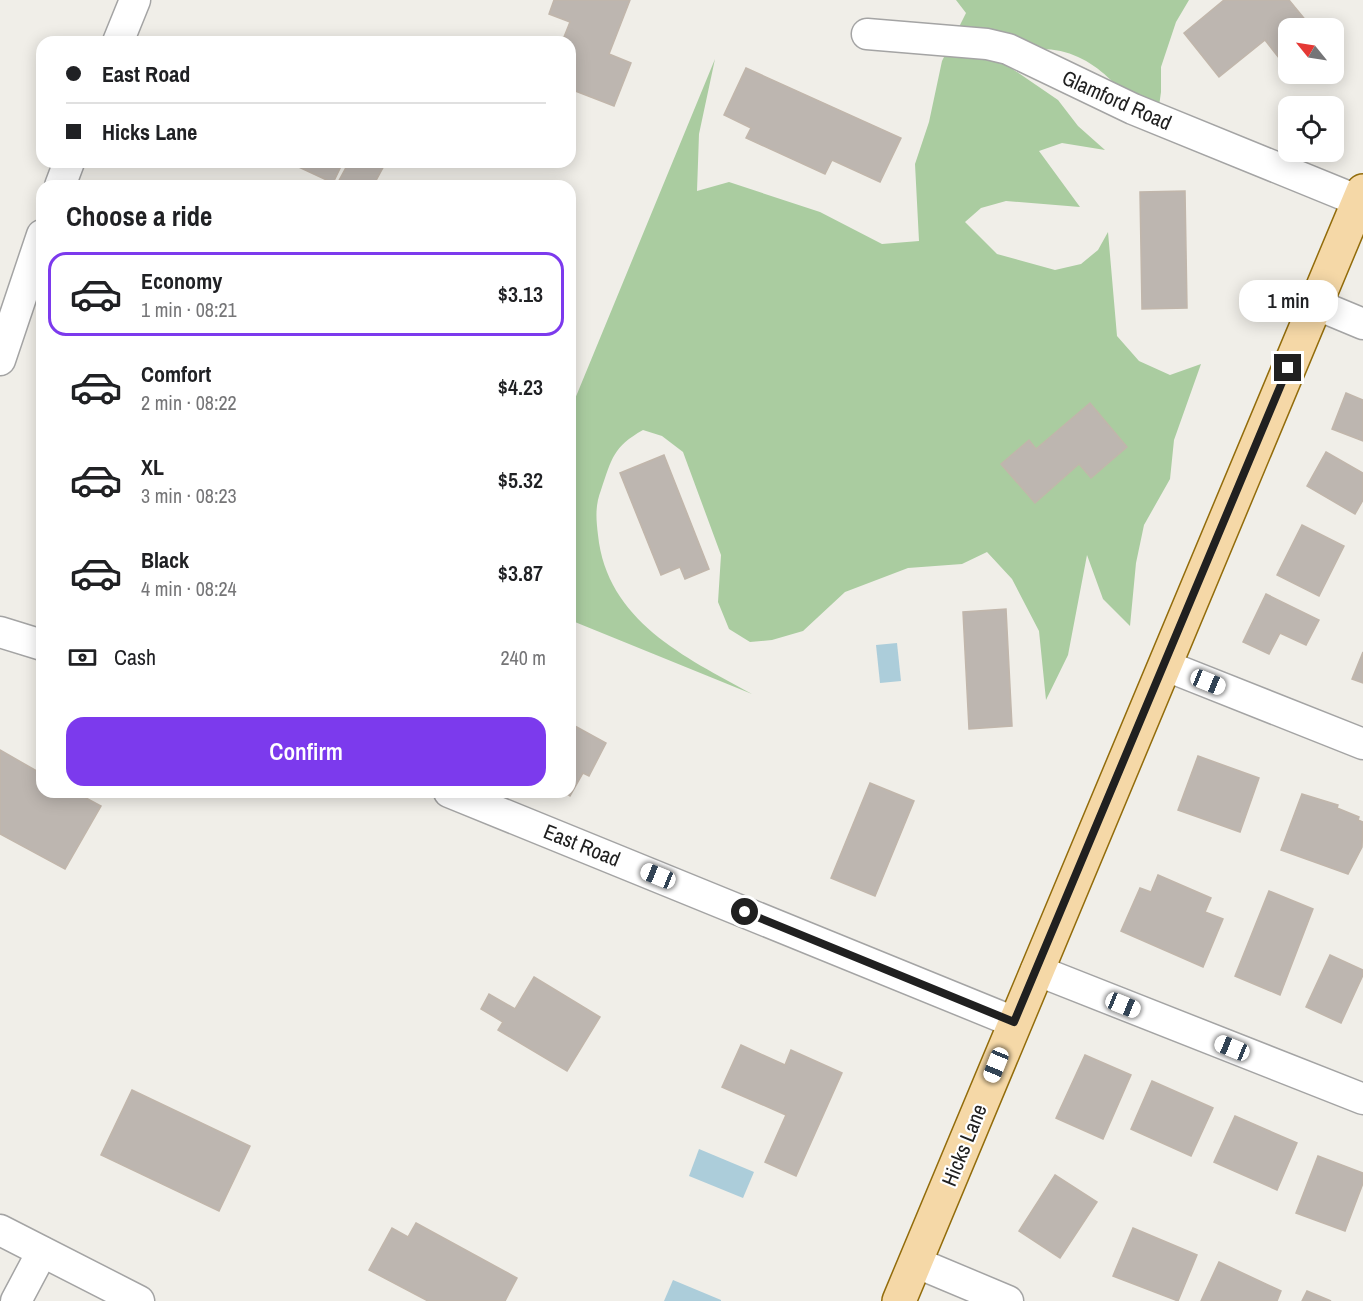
<!DOCTYPE html>
<html lang="en">
<head>
<meta charset="utf-8">
<style>
  :root { --surface:#fff; --page:#f6f6f6; --text:#202124; --muted:#757577; --line:#e0e0e0; --accent:#7c3aed }
  body { margin:0; font-family:"Archivo Narrow",sans-serif; background:var(--page); color:var(--text); height:100vh; display:flex; flex-direction:column; font-size:22px; white-space:nowrap }
  * { box-sizing:border-box; margin:0 }
  p { font-size:20px; color:var(--muted) }
  .icon { flex:none; width:33px; height:33px; fill:none; stroke:currentColor; stroke-width:2; stroke-linecap:round; stroke-linejoin:round }
  .map { position:relative; flex:1; overflow:hidden }
  .side { position:absolute; left:36px; top:180px; width:540px; height:618px; display:flex; flex-direction:column; background:var(--surface); border-radius:18px; box-shadow:0 3px 15px #0003 }
  .side>* { flex:none }
  .guide { position:absolute; left:36px; top:36px; width:540px; height:132px; border-radius:18px; box-shadow:0 3px 15px #0003; display:grid; align-content:center; height:132px; padding:0 30px; background:var(--surface) }
  .needle { width:39px; rotate:300deg }
  .tools { position:absolute; left:1278px; top:18px; display:grid; gap:12px }
  .tools a { display:grid; place-items:center; width:66px; height:66px; border-radius:12px; background:var(--surface); box-shadow:0 3px 15px #0003; font-size:30px }
  .end { position:absolute; width:27px; height:27px; margin:-14px; border:8px solid #202020; background:#fff; box-shadow:0 0 0 3px #fff }
  .from { border-radius:50% }
  .bubble { position:absolute; height:42px; border-radius:18px; background:var(--surface); box-shadow:0 3px 15px #0003; font-size:20px; font-weight:600; line-height:42px; text-align:center }
  .car { position:absolute; width:18px; height:36px; margin:-18px -9px; border-radius:8px; box-shadow:0 0 4px 2px #0007; background:linear-gradient(#fff 24%,#345 0 40%,#fff 0 76%,#345 0 86%,#fff 0) }
  .guide b { display:flex; align-items:center; gap:21px; height:57px; font-size:22px }
  .guide b+b { border-top:2px solid var(--line) }
  .guide i { width:15px; height:15px; background:var(--text) }
  ul { padding:0; list-style:none }
  li { display:flex; align-items:center; gap:18px; height:84px; margin:0 12px 9px; padding:0 18px; border:3px solid transparent; border-radius:18px }
  li div { flex:1 }
  li b { display:block; font-size:22px }
  li em { font-style:normal; font-weight:600 }
  li.selected { border-color:var(--accent) }
  li>.icon { width:54px; height:54px; stroke-width:1.5 }
  h2 { padding:0 30px; font-size:27px; line-height:72px }
  .pay { display:flex; align-items:center; gap:15px; height:66px; padding:0 30px; font-size:22px }
  .pay p { margin-inline-start:auto }
  .cta { display:flex; gap:12px; margin-top:auto; padding:12px 30px }
  .cta a { flex:1; height:69px; border-radius:18px; background:var(--accent); color:#fff; font-size:24px; font-weight:600; line-height:69px; text-align:center }
  .map>svg:first-child { display:block }
  .forest { fill:#aacca0 }
  .water { fill:#accdda }
  .building { fill:#bdb6b0; stroke:#c1b6ab; stroke-width:1.5 }
  .lines { fill:none; stroke-linecap:round; stroke-linejoin:round }
  .minor-casing { stroke:#a4a4a4; stroke-width:33 }
  .major-casing { stroke:#926c0b; stroke-width:36 }
  .minor { stroke:#fff; stroke-width:30 }
  .major { stroke:#f5d8a7; stroke-width:33 }
  .route { stroke:#202020; stroke-width:8 }
  .labels { text-anchor:middle; dominant-baseline:central; stroke-width:4.5; stroke-linejoin:round; paint-order:stroke }
  .street-label { font-size:21px; fill:#202020; stroke:#fff }
</style>
</head>
<body>
<div class="map">
<svg width="1363" height="1301" viewBox="0 0 1363 1301">
  <rect width="100%" height="100%" fill="#f0eee8"/>
  <path class="forest" d="M956,0H1189L1176,22L1161,67V92L1155,135C1127,96 1096,49 1041,49C1027,49 1010,54 995,57L1058,100L1078,126L1105,150L1062,143L1039,151L1080,207L1006,201L981,208L965,222L997,254L1055,270L1081,264L1098,250L1108,232L1117,336L1139,361L1170,375L1201,364L1174,440L1170,479L1144,525L1136,563L1130,626L1103,599L1087,555L1068,655L1046,700L1039,631L1012,579L987,552L962,564L908,568L845,592L803,631L772,640L750,642L729,629L718,602L721,555L683,452L662,436L643,430C613,447 612,458 601,490C595,506 596,518 598,535C607,621 685,657 752,694L570,620V411L715,59L699,134L697,191L729,182L820,212L882,244L919,241L915,164L929,122L942,61L966,13Z"/>
  <g class="water">
    <path d="M897,643L901,681L880,683L876,645Z"/>
    <path d="M699,1149L754,1172L743,1198L689,1176Z"/>
    <path d="M673,1280L721,1300V1301H664Z"/>
  </g>
  <g class="building">
    <path d="M554,0H630L609,54L631,63L614,106L570,89V42H562L570,22L549,14Z"/>
    <path d="M1224,0H1289L1312,28H1288V50L1279,58L1265,40L1219,77L1184,33Z"/>
    <path d="M746,68L901,138L880,182L832,160L825,174L746,138L751,128L724,115Z"/>
    <path d="M288,162H343L333,183Z"/>
    <path d="M349,162H386L373,186H336Z"/>
    <path d="M1185,191L1187,308L1142,309L1140,192Z"/>
    <path d="M1346,393L1363,400V441L1332,429Z"/>
    <path d="M1090,403L1127,447L1091,478L1079,464L1035,503L1001,464L1029,440L1036,449Z"/>
    <path d="M1326,452L1363,473V500L1355,514L1307,486Z"/>
    <path d="M664,455L709,569L685,579L680,567L661,575L620,473Z"/>
    <path d="M1302,525L1344,546L1319,596L1277,575Z"/>
    <path d="M1266,594L1319,620L1306,645L1280,633L1269,654L1243,642Z"/>
    <path d="M1006,609L1012,726L969,729L963,612Z"/>
    <path d="M1363,652V683L1352,679Z"/>
    <path d="M573,725L606,743L589,776L583,773L570,796L564,792H570V729Z"/>
    <path d="M0,750L42,774V792H75L101,806L65,869L0,834Z"/>
    <path d="M1198,756L1259,778L1240,832L1178,810Z"/>
    <path d="M870,783L914,801L875,896L831,878Z"/>
    <path d="M1302,794L1338,805L1337,808L1359,817L1358,820L1363,822L1362,847L1348,874L1281,850Z"/>
    <path d="M1158,875L1211,898L1205,912L1223,919L1203,967L1121,931L1140,888L1151,892Z"/>
    <path d="M1269,891L1313,909L1280,995L1235,976Z"/>
    <path d="M1330,955L1363,970V975L1341,1023L1306,1007Z"/>
    <path d="M534,977L600,1017L567,1071L498,1030L503,1022L481,1009L489,994L515,1009Z"/>
    <path d="M741,1045L785,1065L791,1050L842,1073L796,1176L765,1162L786,1115L722,1087Z"/>
    <path d="M1085,1055L1131,1075L1103,1139L1056,1118Z"/>
    <path d="M1152,1081L1213,1108L1191,1156L1131,1129Z"/>
    <path d="M132,1090L250,1146L219,1211L101,1155Z"/>
    <path d="M1235,1116L1297,1143L1277,1190L1214,1162Z"/>
    <path d="M1318,1156L1363,1173V1183L1345,1231L1296,1213Z"/>
    <path d="M1055,1175L1097,1202L1060,1258L1019,1231Z"/>
    <path d="M416,1223L517,1278L505,1301H428L369,1270L392,1228L408,1237Z"/>
    <path d="M1133,1228L1197,1255L1178,1301L1113,1276Z"/>
    <path d="M1219,1262L1281,1291L1277,1301H1201Z"/>
    <path d="M1307,1291L1331,1301H1302Z"/>
  </g>
  <g class="lines">
    <g class="minor-casing">
      <g id="minor">
        <path d="M867,34L987,44L1008,49L1133,109L1359,201"/>
        <path d="M118,42L135,0"/>
        <path d="M60,186L69,162"/>
        <path d="M1315,304L1363,324"/>
        <path d="M0,360L42,235"/>
        <path d="M0,632L42,645"/>
        <path d="M1164,665L1363,744"/>
        <path d="M449,792L1014,1022"/>
        <path d="M1036,970L1363,1099"/>
        <path d="M0,1230L139,1301"/>
        <path d="M915,1262L1008,1301"/>
        <path d="M16,1301L42,1252"/>
      </g>
    </g>
    <g class="major-casing">
      <path id="major" d="M899,1301L1363,191"/>
    </g>
    <use href="#minor" class="minor"/>
    <use href="#major" class="major"/>
  </g>
  <g class="lines">
    <path class="route" d="M745,912L1014,1022L1288,368"/>
  </g>
  <g class="labels">
    <g class="street-label">
      <text transform="translate(1117 100) rotate(24)">Glamford Road</text>
      <text transform="translate(582 845) rotate(22)">East Road</text>
      <text transform="translate(964 1145) rotate(-68)">Hicks Lane</text>
    </g>
  </g>
</svg>
<div class="tools">
<a><svg class="needle" viewBox="-14 -14 28 28"><path d="M0-13l5 13h-10z" fill="#e53935"/><path d="M0 13l5-13h-10z" fill="#757577"/></svg></a>
<a><svg class="icon" aria-label="locate" viewBox="0 0 24 24"><circle cx="12" cy="12" r="6"/><path d="M12 2v4M12 18v4M2 12h4M18 12h4"/></svg></a>
</div>
<i class="end from" style="left:745px;top:912px"></i>
<i class="end" style="left:1288px;top:368px"></i>
<div class="bubble" style="left:1239px;top:280px;width:99px">1 min</div>
<i class="car" style="left:1208px;top:682px;rotate:112deg"></i>
<i class="car" style="left:658px;top:876px;rotate:292deg"></i>
<i class="car" style="left:1123px;top:1005px;rotate:112deg"></i>
<i class="car" style="left:1232px;top:1048px;rotate:292deg"></i>
<i class="car" style="left:996px;top:1065px;rotate:202deg"></i>
<div class="guide">
<b><i class="from"></i>East Road</b>
<b><i></i>Hicks Lane</b>
</div>
<section class="side">
<h2>Choose a ride</h2>
<ul>
<li class="selected"><svg class="icon" aria-label="car" viewBox="0 0 24 24"><path d="M5 17H2v-5l4-1 3-4h7l3 4 3 1v5h-3M9 17h6M6 11h13"/><circle cx="7" cy="17" r="2"/><circle cx="17" cy="17" r="2"/></svg><div><b>Economy</b><p>1 min · 08:21</p></div><em>$3.13</em></li>
<li><svg class="icon" aria-label="car" viewBox="0 0 24 24"><path d="M5 17H2v-5l4-1 3-4h7l3 4 3 1v5h-3M9 17h6M6 11h13"/><circle cx="7" cy="17" r="2"/><circle cx="17" cy="17" r="2"/></svg><div><b>Comfort</b><p>2 min · 08:22</p></div><em>$4.23</em></li>
<li><svg class="icon" aria-label="car" viewBox="0 0 24 24"><path d="M5 17H2v-5l4-1 3-4h7l3 4 3 1v5h-3M9 17h6M6 11h13"/><circle cx="7" cy="17" r="2"/><circle cx="17" cy="17" r="2"/></svg><div><b>XL</b><p>3 min · 08:23</p></div><em>$5.32</em></li>
<li><svg class="icon" aria-label="car" viewBox="0 0 24 24"><path d="M5 17H2v-5l4-1 3-4h7l3 4 3 1v5h-3M9 17h6M6 11h13"/><circle cx="7" cy="17" r="2"/><circle cx="17" cy="17" r="2"/></svg><div><b>Black</b><p>4 min · 08:24</p></div><em>$3.87</em></li>
</ul>
<div class="pay"><svg class="icon" aria-label="cash" viewBox="0 0 24 24"><path d="M3 7h18v10H3z"/><circle cx="12" cy="12" r="2"/></svg>Cash<p>240 m</p></div>
<div class="cta"><a>Confirm</a></div>
</section>
</div>
</body>
</html>
